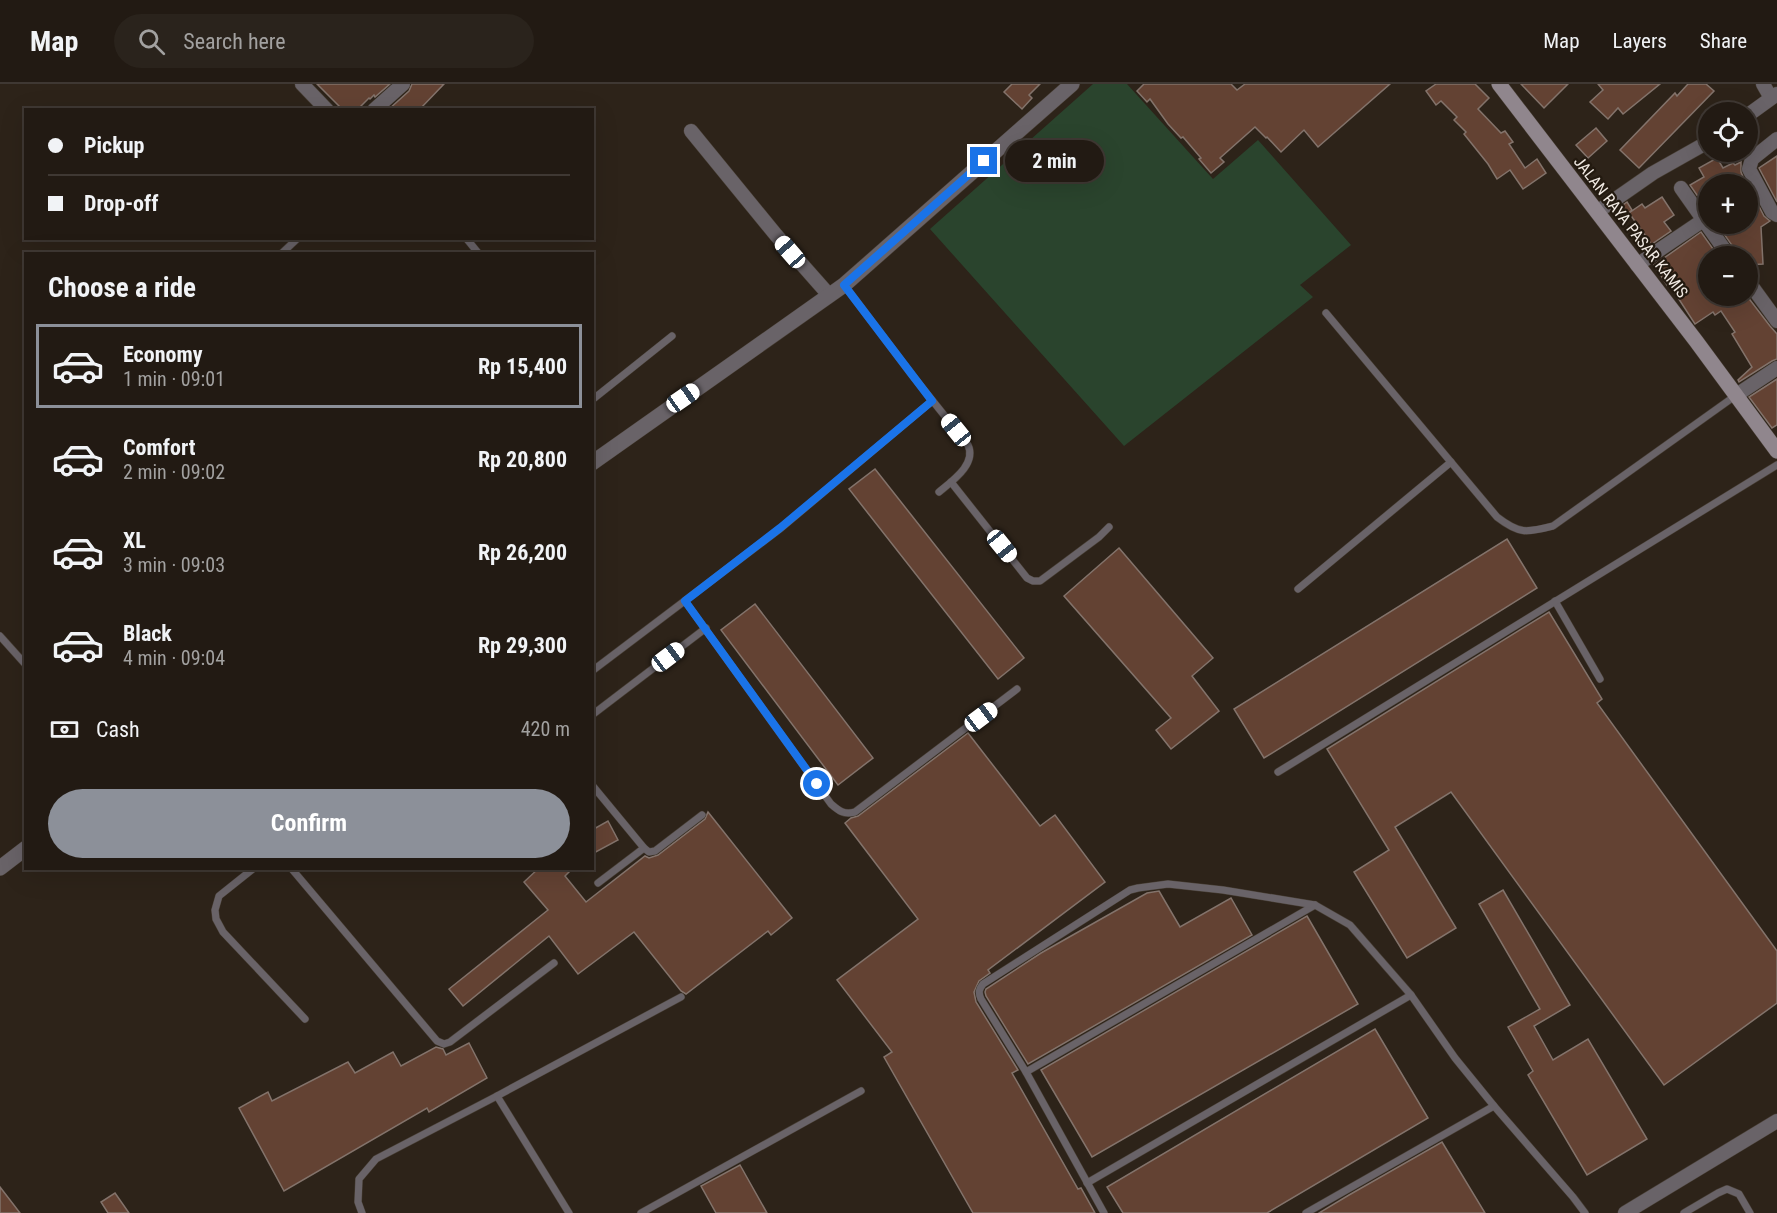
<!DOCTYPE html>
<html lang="en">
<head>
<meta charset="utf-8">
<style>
  :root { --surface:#221a13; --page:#2a231c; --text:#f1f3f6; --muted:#a2a1a0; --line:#3f3833; --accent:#8c9099 }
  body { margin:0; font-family:"Roboto Condensed",sans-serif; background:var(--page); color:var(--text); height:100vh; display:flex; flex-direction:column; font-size:22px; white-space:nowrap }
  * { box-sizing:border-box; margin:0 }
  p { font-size:20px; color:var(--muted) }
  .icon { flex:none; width:33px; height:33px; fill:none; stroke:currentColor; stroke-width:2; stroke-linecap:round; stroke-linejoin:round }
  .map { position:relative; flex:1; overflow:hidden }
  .panel { position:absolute; left:24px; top:168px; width:570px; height:618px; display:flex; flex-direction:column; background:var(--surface); border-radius:0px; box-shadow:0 6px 24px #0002,0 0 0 2px var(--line) }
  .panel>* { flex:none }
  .banner { position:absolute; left:24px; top:24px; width:570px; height:132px; border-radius:0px; box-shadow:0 6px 24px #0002,0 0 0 2px var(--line); display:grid; align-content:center; height:132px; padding:0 24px; background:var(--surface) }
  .tools { position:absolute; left:1698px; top:18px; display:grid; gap:12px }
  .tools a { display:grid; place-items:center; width:60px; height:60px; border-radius:50%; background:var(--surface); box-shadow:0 6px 24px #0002,0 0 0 2px var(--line); font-size:30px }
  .end { position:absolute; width:27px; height:27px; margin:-14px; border:8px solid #1a73e8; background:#fff; box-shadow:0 0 0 3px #fff }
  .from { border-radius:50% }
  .bubble { position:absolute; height:42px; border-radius:21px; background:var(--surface); box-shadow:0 6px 24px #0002,0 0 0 2px var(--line); font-size:20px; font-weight:700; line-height:42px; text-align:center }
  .car { position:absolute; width:18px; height:36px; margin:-18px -9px; border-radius:8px; box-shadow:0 0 4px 2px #0007; background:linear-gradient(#fff 24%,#345 0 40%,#fff 0 76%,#345 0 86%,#fff 0) }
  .banner b { display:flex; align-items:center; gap:21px; height:57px; font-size:22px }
  .banner b+b { border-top:2px solid var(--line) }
  .banner i { width:15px; height:15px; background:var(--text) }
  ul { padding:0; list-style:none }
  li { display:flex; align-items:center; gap:18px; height:84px; margin:0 12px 9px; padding:0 12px; border:3px solid transparent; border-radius:0px }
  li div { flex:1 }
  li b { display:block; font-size:22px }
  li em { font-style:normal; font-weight:700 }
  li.selected { border-color:var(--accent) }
  li>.icon { width:54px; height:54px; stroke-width:1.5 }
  h2 { padding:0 24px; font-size:27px; line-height:72px }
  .pay { display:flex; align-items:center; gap:15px; height:66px; padding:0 24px; font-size:22px }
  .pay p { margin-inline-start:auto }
  .primary-button { display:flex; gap:12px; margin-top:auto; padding:12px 24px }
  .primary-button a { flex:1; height:69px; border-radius:36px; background:var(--accent); color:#fff; font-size:24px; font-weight:700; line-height:69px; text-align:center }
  header { display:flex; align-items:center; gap:36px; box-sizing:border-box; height:84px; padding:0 30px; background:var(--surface); border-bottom:2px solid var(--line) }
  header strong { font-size:28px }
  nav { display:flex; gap:33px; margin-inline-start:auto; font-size:21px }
  .search { width:420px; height:54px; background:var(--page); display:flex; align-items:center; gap:15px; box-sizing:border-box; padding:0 21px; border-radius:33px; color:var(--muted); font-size:22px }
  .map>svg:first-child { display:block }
  .green { fill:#2a442d }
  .building { fill:#634233; stroke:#83736b; stroke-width:1.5 }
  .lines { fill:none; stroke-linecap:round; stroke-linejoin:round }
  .service-casing { stroke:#483f35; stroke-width:8 }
  .minor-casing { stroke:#483f35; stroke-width:15 }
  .tertiary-casing { stroke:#483f35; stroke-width:16 }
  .secondary-casing { stroke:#483f35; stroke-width:16 }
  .service { stroke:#696368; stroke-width:7 }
  .minor { stroke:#696368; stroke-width:14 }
  .tertiary { stroke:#696368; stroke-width:15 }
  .secondary { stroke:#90868d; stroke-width:15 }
  .route { stroke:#1a73e8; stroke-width:8 }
  .labels { text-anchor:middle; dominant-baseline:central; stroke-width:4.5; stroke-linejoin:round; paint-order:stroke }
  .street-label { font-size:16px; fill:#f1eae3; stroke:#231a10 }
</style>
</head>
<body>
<header>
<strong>Map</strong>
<div class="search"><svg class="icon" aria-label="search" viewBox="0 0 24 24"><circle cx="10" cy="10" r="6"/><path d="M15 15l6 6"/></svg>Search here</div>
<nav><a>Map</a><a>Layers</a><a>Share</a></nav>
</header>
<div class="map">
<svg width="1777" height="1129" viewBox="0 0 1777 1129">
  <rect width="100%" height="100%" fill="#2d2319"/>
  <path class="green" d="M1093,0H1127L1213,95L1258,56L1351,161L1300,201L1313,213L1124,362L930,145Z"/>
  <g class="building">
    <path d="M317,0H390L375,13L374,11L370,15L369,14L357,26H343Z"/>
    <path d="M412,0H444L419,26H388L409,7Z"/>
    <path d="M1012,0H1040L1029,11L1032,14L1022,25L1004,8Z"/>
    <path d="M1144,0H1231L1237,6L1245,0H1390L1318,63L1304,46L1281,68L1267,53L1266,54L1255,43L1220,74L1224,78L1211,89L1199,75L1201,74L1183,53L1181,54L1168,40L1150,15L1147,18L1137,7Z"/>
    <path d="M1436,0H1475L1489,14L1478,25L1501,49L1505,47L1513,58L1509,60L1525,84L1537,75L1546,89L1523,105L1510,86L1497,95L1488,80L1464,50L1466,48L1454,36L1457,33L1441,17L1436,21L1426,7Z"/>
    <path d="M1521,0H1568L1544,24Z"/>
    <path d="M1598,0H1660L1623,30L1618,24L1608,35L1590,18L1603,6Z"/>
    <path d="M1688,0H1706L1714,7L1639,84L1620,66L1675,9L1677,12Z"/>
    <path d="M1596,44L1607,57L1588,74L1576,61Z"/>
    <path d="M1777,72V118L1759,84Z"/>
    <path d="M1717,74L1723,84L1733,79L1735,81L1741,78V88L1744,95L1735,100H1708V127L1690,101L1704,93L1699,84Z"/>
    <path d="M1748,101L1764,132L1770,137L1761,143L1763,180L1748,181V172H1738L1736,167L1717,140H1748Z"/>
    <path d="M1662,113L1674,131L1664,138L1671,147L1646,164L1644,162L1650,158L1629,129L1642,120L1645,124Z"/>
    <path d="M1627,118L1632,126L1622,134L1616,126Z"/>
    <path d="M1701,148L1718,172H1708V212H1747L1770,242L1777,250V275L1772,277L1739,298L1738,296L1752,283L1732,250L1735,248L1721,227L1715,231L1713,228L1695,240L1673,206L1668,200L1667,201L1654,181Z"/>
    <path d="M1777,295V341L1772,344L1749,313Z"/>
    <path d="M875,385L1024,574L998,595L849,405Z"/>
    <path d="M1507,455L1537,504L1264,674L1234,625Z"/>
    <path d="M1119,464L1213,574L1192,592L1219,627L1171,665L1156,646L1171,634L1064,512Z"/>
    <path d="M755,520L873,674L838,701L721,546Z"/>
    <path d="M1549,528L1602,615L1597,619L1777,867V919L1664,1001L1451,708L1395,743L1456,844L1407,874L1354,788L1389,766L1327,665Z"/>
    <path d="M968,649L1040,742L1055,731L1105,798L988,886L990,889L979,897L974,908L976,918L1018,986L1012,989L1078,1105L1081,1104L1095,1129H973L884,973L892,968L837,896L918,835L845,739L851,734L858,732Z"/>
    <path d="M708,728L792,834L771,851L768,847L686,910L681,907L634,848L578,890L549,852L463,922L449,905L548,826L524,798L539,784H573L565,792L586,818L645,772L649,774L658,771L705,735Z"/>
    <path d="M608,737L618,756L592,770V746Z"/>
    <path d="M1503,806L1570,921L1534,942L1553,976L1588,955L1647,1055L1587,1091L1528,991L1533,987L1508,943L1540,925L1479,820Z"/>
    <path d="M1159,807L1180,843L1231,814L1252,851L1028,980L986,912L985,908L986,905L1041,869L1147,809Z"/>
    <path d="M1307,832L1358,920L1092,1073L1041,986Z"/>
    <path d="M1375,945L1428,1034L1267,1129H1123L1107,1103Z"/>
    <path d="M469,959L487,994L429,1028L427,1024L284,1107L239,1024L268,1008L272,1017L348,978L355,989L393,968L401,982L436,963L443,965L446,971Z"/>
    <path d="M1442,1058L1485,1129H1319L1349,1111Z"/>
    <path d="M740,1081L767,1129H716L701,1102Z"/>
    <path d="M0,1103L20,1129H0Z"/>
    <path d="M115,1109L129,1129H108L101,1118Z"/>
  </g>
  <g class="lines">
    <g class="service-casing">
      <g id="service">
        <path d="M466,154L479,170"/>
        <path d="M281,170L298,154"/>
        <path d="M845,202L912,291L968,361C977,380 952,397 939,408"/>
        <path d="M1326,229L1497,433C1519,450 1526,449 1553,442L1735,312"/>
        <path d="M592,316L672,252"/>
        <path d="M951,398L1027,494L1033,497H1040L1099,453L1109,443"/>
        <path d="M1298,505L1451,378"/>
        <path d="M685,517L831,720C839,727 844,731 855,728L1017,605"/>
        <path d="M1555,517L1600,595"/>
        <path d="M0,552L26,581"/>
        <path d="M592,587L781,444L932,317"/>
        <path d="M592,631L706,544"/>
        <path d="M1278,688L1777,381"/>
        <path d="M592,701L644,764L649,768L655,767L702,731"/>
        <path d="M254,784L219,812L215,826L216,835L223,848L305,935"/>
        <path d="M291,784L437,957L444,960L450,958L554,879"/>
        <path d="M598,799L644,764"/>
        <path d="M1026,988L1315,821"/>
        <path d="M1087,1099L1411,911"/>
        <path d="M362,1129L358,1118L359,1095L376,1075L497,1012"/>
        <path d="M569,1129L497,1012L681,913"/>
        <path d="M641,1129L861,1007"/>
        <path d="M1104,1129L1026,988L981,915C978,908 979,905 983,900L1130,806L1138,804L1168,800L1223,806L1315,821L1350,841L1411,911L1455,974L1494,1022L1573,1113L1585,1129"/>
        <path d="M1306,1129L1494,1022"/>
        <path d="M1684,1129L1718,1109L1727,1105L1739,1110L1750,1129"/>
      </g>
    </g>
    <g class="minor-casing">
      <g id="minor">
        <path d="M302,0L327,26"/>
        <path d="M1763,0L1771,14"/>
        <path d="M374,26L403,0"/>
        <path d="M1748,31L1777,10"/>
        <path d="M691,47L776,151L829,211"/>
        <path d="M1777,55L1752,75L1749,85L1772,128L1777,131"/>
        <path d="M1681,104L1729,172"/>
        <path d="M1597,128L1653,89L1708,58"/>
        <path d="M1637,181L1702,137"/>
        <path d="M1748,197L1777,237"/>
        <path d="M1735,312L1777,284"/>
        <path d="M1625,1129L1777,1037"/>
      </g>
    </g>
    <g class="tertiary-casing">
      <g id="tertiary">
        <path d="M592,379L844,201L1072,0"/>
        <path d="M0,784L26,764"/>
      </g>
    </g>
    <g class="secondary-casing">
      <path id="secondary" d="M1499,0L1696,257L1777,367"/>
    </g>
    <use href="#service" class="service"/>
    <use href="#minor" class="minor"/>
    <use href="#tertiary" class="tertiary"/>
    <use href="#secondary" class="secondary"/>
  </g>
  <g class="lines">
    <path class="route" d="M817,700L685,517L780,444L932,317L844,201L984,77"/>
  </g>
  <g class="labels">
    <g class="street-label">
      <text transform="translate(1631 143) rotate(52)">JALAN RAYA PASAR KAMIS</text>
    </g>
  </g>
</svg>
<div class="tools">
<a><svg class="icon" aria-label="locate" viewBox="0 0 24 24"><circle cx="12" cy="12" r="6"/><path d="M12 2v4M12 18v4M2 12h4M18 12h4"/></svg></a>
<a>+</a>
<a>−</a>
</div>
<i class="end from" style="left:817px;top:700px"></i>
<i class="end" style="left:984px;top:77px"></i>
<div class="bubble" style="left:1005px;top:56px;width:99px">2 min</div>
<i class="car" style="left:790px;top:168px;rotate:319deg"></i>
<i class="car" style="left:683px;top:314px;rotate:55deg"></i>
<i class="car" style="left:956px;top:346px;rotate:321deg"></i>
<i class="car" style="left:1002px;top:462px;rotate:141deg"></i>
<i class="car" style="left:668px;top:573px;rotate:53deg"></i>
<i class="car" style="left:981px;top:633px;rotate:53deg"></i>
<div class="banner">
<b><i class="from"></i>Pickup</b>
<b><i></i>Drop-off</b>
</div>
<section class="panel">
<h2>Choose a ride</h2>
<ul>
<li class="selected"><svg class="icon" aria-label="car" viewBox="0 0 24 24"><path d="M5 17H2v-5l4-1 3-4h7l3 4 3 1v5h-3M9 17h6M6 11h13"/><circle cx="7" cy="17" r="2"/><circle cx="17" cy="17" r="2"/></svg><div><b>Economy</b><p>1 min · 09:01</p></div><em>Rp 15,400</em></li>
<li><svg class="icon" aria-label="car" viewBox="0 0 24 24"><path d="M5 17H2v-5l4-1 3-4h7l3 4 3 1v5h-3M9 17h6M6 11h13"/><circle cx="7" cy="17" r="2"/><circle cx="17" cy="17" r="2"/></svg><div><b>Comfort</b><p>2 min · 09:02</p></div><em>Rp 20,800</em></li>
<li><svg class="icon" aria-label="car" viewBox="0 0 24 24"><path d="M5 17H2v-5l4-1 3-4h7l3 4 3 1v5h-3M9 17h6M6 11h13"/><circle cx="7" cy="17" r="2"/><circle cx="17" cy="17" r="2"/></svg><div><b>XL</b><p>3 min · 09:03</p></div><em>Rp 26,200</em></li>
<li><svg class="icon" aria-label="car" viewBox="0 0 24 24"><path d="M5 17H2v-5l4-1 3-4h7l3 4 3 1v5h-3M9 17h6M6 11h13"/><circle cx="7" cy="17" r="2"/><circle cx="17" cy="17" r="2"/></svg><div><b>Black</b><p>4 min · 09:04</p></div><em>Rp 29,300</em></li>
</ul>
<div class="pay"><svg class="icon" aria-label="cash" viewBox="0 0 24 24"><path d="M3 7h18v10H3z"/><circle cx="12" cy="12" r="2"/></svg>Cash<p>420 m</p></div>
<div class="primary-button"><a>Confirm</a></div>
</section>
</div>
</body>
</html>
